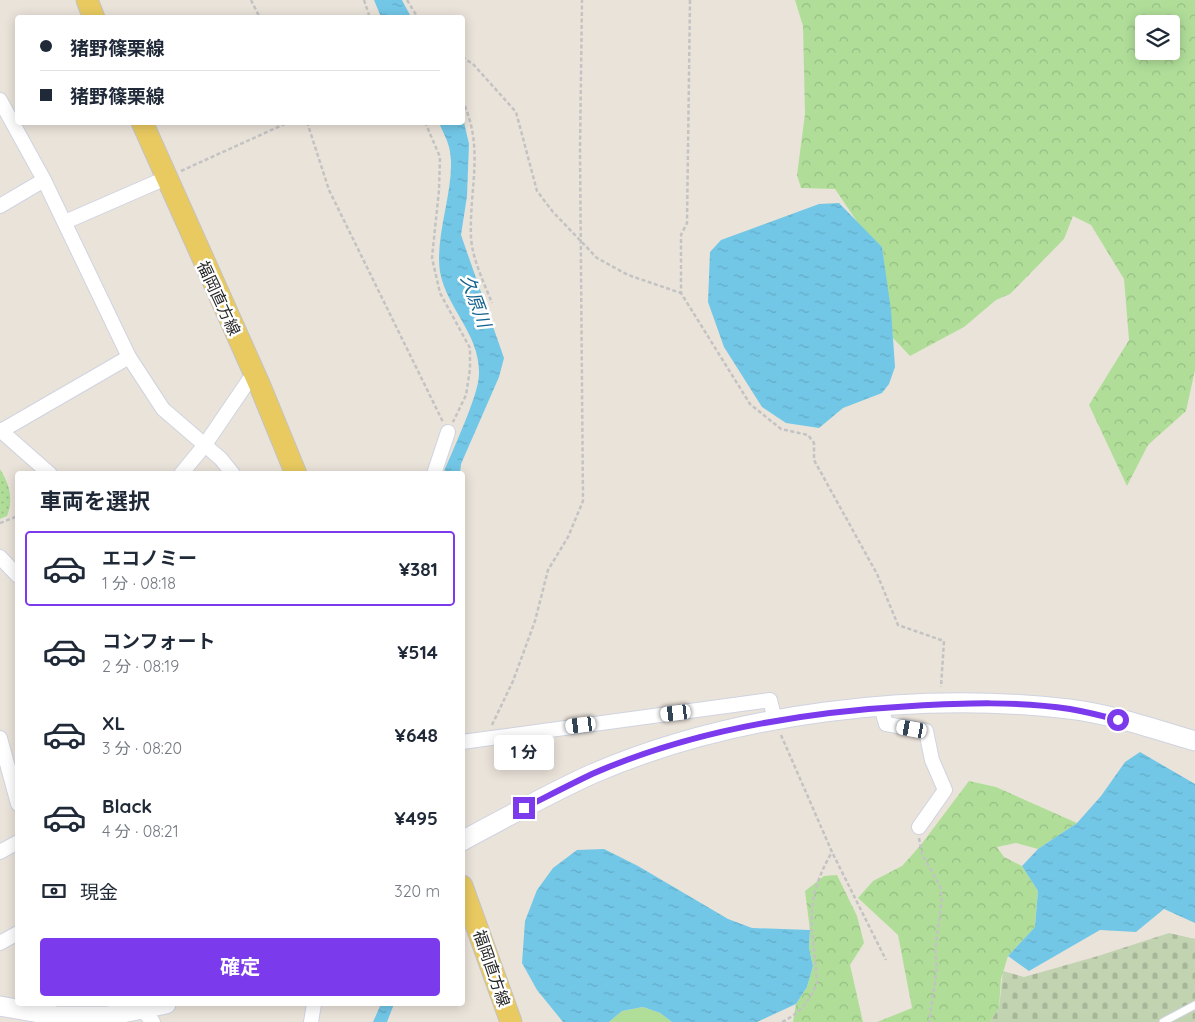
<!DOCTYPE html>
<html lang="ja">
<head>
<meta charset="utf-8">
<style>
  :root { --surface:#fff; --page:#f6f6f7; --text:#1f2937; --muted:#747a83; --line:#e0e1e3; --accent:#7c3aed }
  body { margin:0; font-family:Quicksand,"Noto Sans JP",sans-serif; background:var(--page); color:var(--text); height:100vh; display:flex; flex-direction:column; font-size:19px; white-space:nowrap }
  * { box-sizing:border-box; margin:0 }
  p { font-size:16px; color:var(--muted) }
  .icon { flex:none; width:28px; height:28px; fill:none; stroke:currentColor; stroke-width:2; stroke-linecap:round; stroke-linejoin:round }
  .map { position:relative; flex:1; overflow:hidden }
  .details { position:absolute; left:15px; top:471px; width:450px; height:535px; display:flex; flex-direction:column; background:var(--surface); border-radius:5px; box-shadow:0 2px 12px #0003 }
  .details>* { flex:none }
  .top-card { position:absolute; left:15px; top:15px; width:450px; height:110px; border-radius:5px; box-shadow:0 2px 12px #0003; display:grid; align-content:center; height:110px; padding:0 25px; background:var(--surface) }
  .tools { position:absolute; left:1135px; top:15px; display:grid; gap:10px }
  .tools a { display:grid; place-items:center; width:45px; height:45px; border-radius:5px; background:var(--surface); box-shadow:0 2px 12px #0003; font-size:25px }
  .end { position:absolute; width:22px; height:22px; margin:-11px; border:6px solid #7c3aed; background:#fff; box-shadow:0 0 0 2px #fff }
  .from { border-radius:50% }
  .bubble { position:absolute; height:35px; border-radius:5px; background:var(--surface); box-shadow:0 2px 12px #0003; font-size:16px; font-weight:700; line-height:35px; text-align:center }
  .car { position:absolute; width:15px; height:30px; margin:-15px -8px; border-radius:6px; box-shadow:0 0 4px 1px #0007; background:linear-gradient(#fff 24%,#345 0 40%,#fff 0 76%,#345 0 86%,#fff 0) }
  .top-card b { display:flex; align-items:center; gap:18px; height:48px; font-size:19px }
  .top-card b+b { border-top:1px solid var(--line) }
  .top-card i { width:12px; height:12px; background:var(--text) }
  ul { padding:0; list-style:none }
  li { display:flex; align-items:center; gap:15px; height:75px; margin:0 10px 8px; padding:0 15px; border:2px solid transparent; border-radius:5px }
  li div { flex:1 }
  li b { display:block; font-size:19px }
  li em { font-style:normal; font-weight:700 }
  li.active { border-color:var(--accent) }
  li>.icon { width:45px; height:45px; stroke-width:1.5 }
  h2 { padding:0 25px; font-size:22px; line-height:60px }
  .pay { display:flex; align-items:center; gap:12px; height:55px; padding:0 25px; font-size:19px }
  .pay p { margin-inline-start:auto }
  .button { display:flex; gap:10px; margin-top:auto; padding:10px 25px }
  .button a { flex:1; height:58px; border-radius:5px; background:var(--accent); color:#fff; font-size:20px; font-weight:700; line-height:58px; text-align:center }
  .map>svg:first-child { display:block }
  .grass { fill:#b0de99 }
  .forest { fill:url(#forest-crowns); fill-rule:evenodd }
  .cemetery { fill:url(#cemetery-stones) }
  .park { fill:url(#park-dots) }
  .water { fill:url(#water-ripples) }
  .lines { fill:none; stroke-linecap:round; stroke-linejoin:round }
  .lane-casing { stroke:#d0d3e0; stroke-width:9 }
  .street-casing { stroke:#d0d3e0; stroke-width:16 }
  .secondary-casing { stroke:#d0d3e0; stroke-width:21 }
  .primary-casing { stroke:#c3c3c3; stroke-width:23 }
  .path { stroke:#c3c3c3; stroke-width:2.5; stroke-dasharray:4 2.5; stroke-linecap:butt }
  .lane { stroke:#fff; stroke-width:7 }
  .street { stroke:#fff; stroke-width:14 }
  .secondary { stroke:#fff; stroke-width:19 }
  .primary { stroke:#e9ca61; stroke-width:21 }
  .route { stroke:#7c3aed; stroke-width:6 }
  .labels { text-anchor:middle; dominant-baseline:central; stroke-width:5; stroke-linejoin:round; paint-order:stroke }
  .street-label { font-size:16px; fill:#282828; stroke:#fff }
  .water-label { font-size:18px; font-style:italic; fill:#146490; stroke:#fff }
</style>
</head>
<body>
<div class="map">
<svg width="1195" height="1022" viewBox="0 0 1195 1022">
  <defs>
    <pattern id="forest-crowns" width="20" height="18" patternUnits="userSpaceOnUse" patternTransform="scale(1.25)"><rect width="20" height="18" fill="#b0de99"/><path d="M2 6a3 3 0 1 1 6 0M12 15a3 3 0 1 1 6 0" fill="none" stroke="#97be84"/></pattern>
    <pattern id="cemetery-stones" width="16" height="16" patternUnits="userSpaceOnUse" patternTransform="scale(1.25)"><rect width="16" height="16" fill="#c2d3b2"/><path d="M2 7V4a2 2 0 0 1 4 0v3zM10 15v-3a2 2 0 0 1 4 0v3z" fill="#a7b599"/></pattern>
    <pattern id="park-dots" width="8" height="8" patternUnits="userSpaceOnUse" patternTransform="scale(1.25)"><rect width="8" height="8" fill="#b0de99"/><path d="M2 2h.1M6 6h.1" fill="none" stroke="#97be84" stroke-width="1.8" stroke-linecap="round"/></pattern>
    <pattern id="water-ripples" width="26" height="14" patternUnits="userSpaceOnUse" patternTransform="scale(1.25)"><rect width="26" height="14" fill="#72c7e7"/><path d="M2 4q2-2 4 0t4 0M15 11q2-2 4 0t4 0" fill="none" stroke="#63abc6"/></pattern>
  </defs>
  <rect width="100%" height="100%" fill="#eae3da"/>
  <path class="grass" d="M643,1007L660,1013L672,1022H609L622,1011Z"/>
  <g class="forest">
    <path d="M795,0H1195V370L1186,411L1148,445L1127,486L1089,405L1129,340L1124,279L1091,225L1073,216L1064,239L1010,294L996,300L964,327L910,356L893,338L882,247L860,226L835,189L801,188L797,175L805,114L803,26ZM1144,24H1171V51H1144Z"/>
    <path d="M969,781L996,787L1077,823L1038,849L1016,843L997,847L1004,857L1022,866L1038,891L1035,927L1008,956L1001,979L999,1008L990,1022H877L912,1008L898,935L858,898L873,881L902,866L920,846Z"/>
    <path d="M837,875L857,916L864,943L850,965L863,1022H793L796,1004L807,987L813,966L809,948L810,930L805,891L824,876Z"/>
  </g>
  <path class="cemetery" d="M1169,933L1195,939V1022H990L999,1008L1003,971L1024,977L1098,956Z"/>
  <path class="park" d="M0,469C9,484 14,498 7,516L0,519Z"/>
  <g class="water">
    <path d="M374,0H402L411,17H381Z"/>
    <path d="M463,118L469,144L467,196L461,235L504,358L499,377L461,464L460,474H443C452,451 479,395 479,374C480,334 447,309 440,272C434,233 458,182 449,147C447,139 442,130 439,123L462,122Z"/>
    <path d="M839,203L882,247L891,310L895,367L889,384L882,393L843,408L819,428L786,423L762,407L724,347L708,302L710,252L721,240L819,204Z"/>
    <path d="M1140,752L1195,784V923L1164,909L1136,932L1100,930L1029,971L1008,956L1035,927L1038,891L1022,866L1038,849L1077,823L1101,796L1125,762Z"/>
    <path d="M604,849L638,866L728,919L752,928L810,930L809,948L813,966L807,987L796,1004L757,1022H672L660,1013L643,1007L622,1011L609,1022H563L537,990L522,963L525,921L537,890L553,868L577,850Z"/>
    <path d="M381,1004H394L387,1022H373Z"/>
  </g>
  <g class="lines">
    <g class="lane-casing">
      <path id="lane" d="M1163,1022L1195,1005"/>
    </g>
    <g class="street-casing">
      <g id="street">
        <path d="M0,100L44,180L129,357L163,409L221,459L233,474"/>
        <path d="M0,206L44,180"/>
        <path d="M65,222L166,178"/>
        <path d="M0,430L50,474"/>
        <path d="M1,431L129,357"/>
        <path d="M181,474L204,446L249,380L255,376"/>
        <path d="M434,474L448,432"/>
        <path d="M0,557L18,576"/>
        <path d="M881,707L886,724L926,731L932,760L945,790L919,827"/>
        <path d="M0,738L18,804"/>
        <path d="M462,742L770,700L775,720"/>
        <path d="M0,852L18,842"/>
        <path d="M0,943L18,933"/>
        <path d="M137,1004L153,1022"/>
        <path d="M311,1022L314,1004"/>
      </g>
    </g>
    <g class="secondary-casing">
      <g id="secondary">
        <path d="M462,841C505,818 548,794 592,774C733,713 916,691 1069,709C1111,714 1154,729 1195,741"/>
        <path d="M0,1006L57,1016H108L166,1004"/>
      </g>
    </g>
    <g class="primary-casing">
      <g id="primary">
        <path d="M87,0L94,18"/>
        <path d="M142,122L260,386L296,474"/>
        <path d="M462,886L511,1022"/>
      </g>
    </g>
    <g class="path">
      <path d="M251,0L260,18"/>
      <path d="M364,0L370,18"/>
      <path d="M407,0L418,18"/>
      <path d="M690,0L687,223L681,235V293L750,404L781,429L808,435L814,443V460L877,574L898,625L944,641L941,687"/>
      <path d="M462,57L473,64L516,112L537,191L553,212L597,258L628,275L681,293"/>
      <path d="M462,100C485,147 469,188 471,237C472,258 484,283 492,303"/>
      <path d="M307,122L329,190L443,422"/>
      <path d="M425,122L440,157L439,190L432,258L440,293L470,348V369L466,395L453,422"/>
      <path d="M181,171L289,122"/>
      <path d="M0,523L18,516"/>
      <path d="M492,725L513,681L535,621L548,570L568,537L583,501L580,151L582,0"/>
      <path d="M781,735L832,852L886,960"/>
      <path d="M919,838L922,854L940,886L942,898L935,951L937,968L929,1022"/>
      <path d="M782,1022C799,1014 811,1000 817,982C813,926 802,904 832,852"/>
    </g>
    <use href="#lane" class="lane"/>
    <use href="#street" class="street"/>
    <use href="#secondary" class="secondary"/>
    <use href="#primary" class="primary"/>
  </g>
  <g class="lines">
    <path class="route" d="M524,808C546,797 569,785 592,774C692,730 803,712 912,706C964,703 1018,701 1070,709C1087,712 1103,716 1118,720"/>
  </g>
  <g class="labels">
    <g class="street-label">
      <text transform="translate(219 298) rotate(65)">福岡直方線</text>
      <text transform="translate(492 968) rotate(71)">福岡直方線</text>
    </g>
    <g class="water-label">
      <text transform="translate(476 301) rotate(70)">久原川</text>
    </g>
  </g>
</svg>
<div class="tools">
<a><svg class="icon" aria-label="layers" viewBox="0 0 24 24"><path d="M12 4l9 5-9 5-9-5zM3 14l9 5 9-5"/></svg></a>
</div>
<i class="end from" style="left:1118px;top:720px"></i>
<i class="end" style="left:524px;top:808px"></i>
<div class="bubble" style="left:494px;top:735px;width:60px">1 分</div>
<i class="car" style="left:676px;top:713px;rotate:263deg"></i>
<i class="car" style="left:581px;top:725px;rotate:263deg"></i>
<i class="car" style="left:912px;top:729px;rotate:280deg"></i>
<div class="top-card">
<b><i class="from"></i>猪野篠栗線</b>
<b><i></i>猪野篠栗線</b>
</div>
<section class="details">
<h2>車両を選択</h2>
<ul>
<li class="active"><svg class="icon" aria-label="car" viewBox="0 0 24 24"><path d="M5 17H2v-5l4-1 3-4h7l3 4 3 1v5h-3M9 17h6M6 11h13"/><circle cx="7" cy="17" r="2"/><circle cx="17" cy="17" r="2"/></svg><div><b>エコノミー</b><p>1 分 · 08:18</p></div><em>¥381</em></li>
<li><svg class="icon" aria-label="car" viewBox="0 0 24 24"><path d="M5 17H2v-5l4-1 3-4h7l3 4 3 1v5h-3M9 17h6M6 11h13"/><circle cx="7" cy="17" r="2"/><circle cx="17" cy="17" r="2"/></svg><div><b>コンフォート</b><p>2 分 · 08:19</p></div><em>¥514</em></li>
<li><svg class="icon" aria-label="car" viewBox="0 0 24 24"><path d="M5 17H2v-5l4-1 3-4h7l3 4 3 1v5h-3M9 17h6M6 11h13"/><circle cx="7" cy="17" r="2"/><circle cx="17" cy="17" r="2"/></svg><div><b>XL</b><p>3 分 · 08:20</p></div><em>¥648</em></li>
<li><svg class="icon" aria-label="car" viewBox="0 0 24 24"><path d="M5 17H2v-5l4-1 3-4h7l3 4 3 1v5h-3M9 17h6M6 11h13"/><circle cx="7" cy="17" r="2"/><circle cx="17" cy="17" r="2"/></svg><div><b>Black</b><p>4 分 · 08:21</p></div><em>¥495</em></li>
</ul>
<div class="pay"><svg class="icon" aria-label="cash" viewBox="0 0 24 24"><path d="M3 7h18v10H3z"/><circle cx="12" cy="12" r="2"/></svg>現金<p>320 m</p></div>
<div class="button"><a>確定</a></div>
</section>
</div>
</body>
</html>
